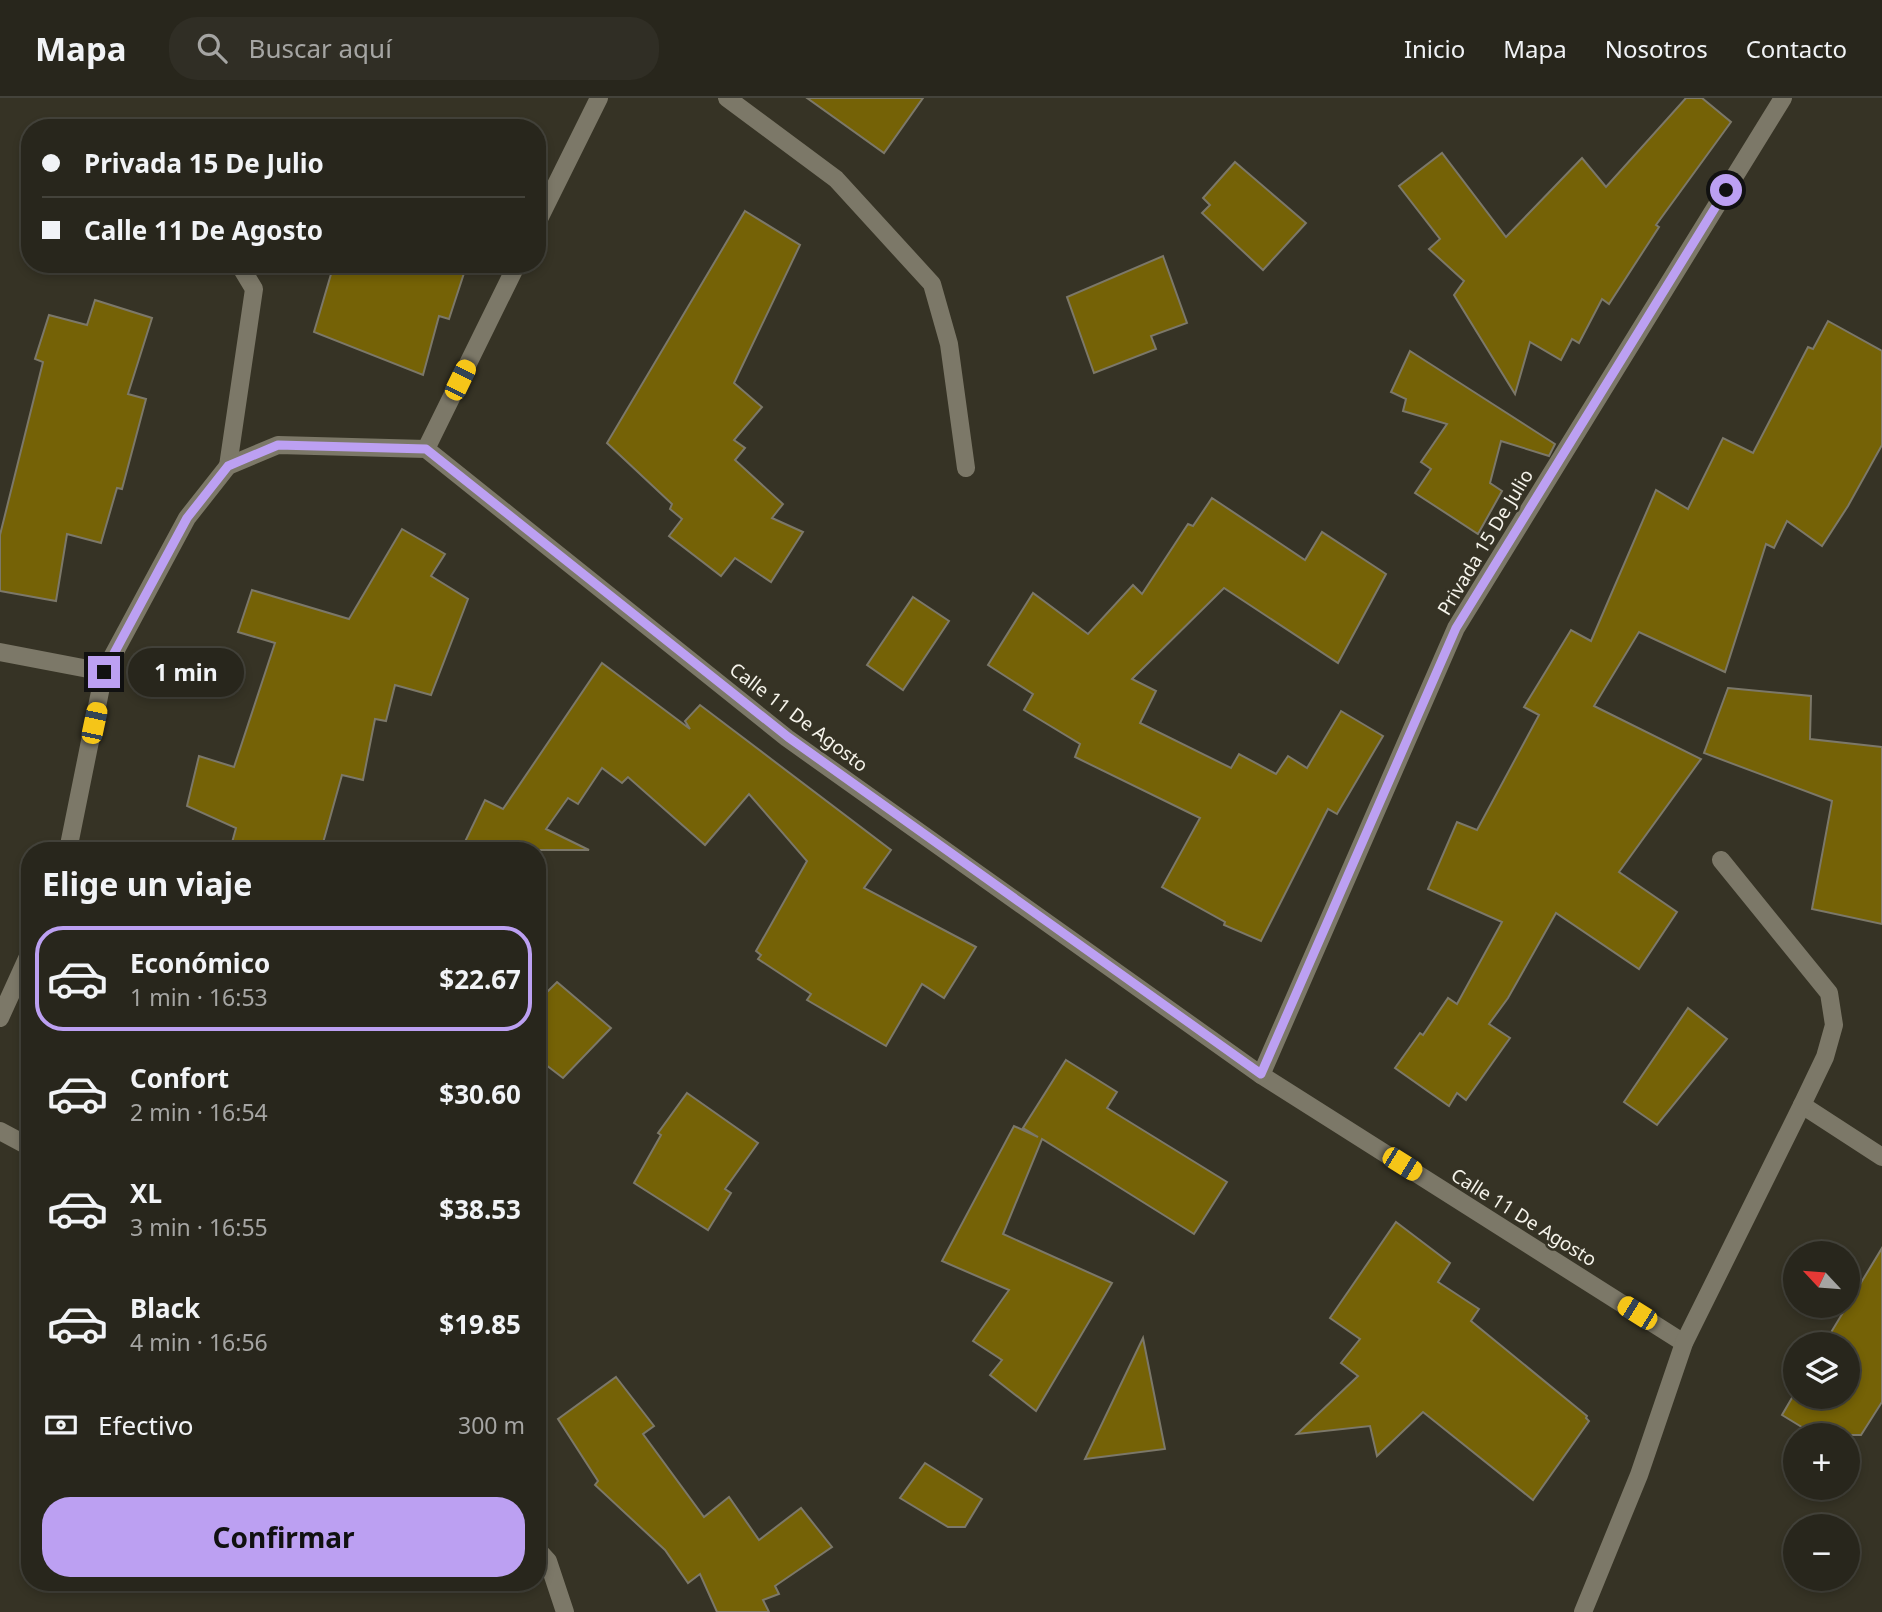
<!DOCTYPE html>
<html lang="es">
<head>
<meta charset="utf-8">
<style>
  :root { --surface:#28261c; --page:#302e25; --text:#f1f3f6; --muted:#a5a5a3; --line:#44433b; --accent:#bca0f2 }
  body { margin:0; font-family:"Noto Sans",sans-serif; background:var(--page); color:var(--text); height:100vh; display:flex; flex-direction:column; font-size:26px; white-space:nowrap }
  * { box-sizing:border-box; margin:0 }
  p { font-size:23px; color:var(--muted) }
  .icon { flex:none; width:38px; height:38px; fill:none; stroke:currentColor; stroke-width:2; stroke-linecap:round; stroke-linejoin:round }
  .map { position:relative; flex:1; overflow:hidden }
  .drawer { position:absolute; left:21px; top:744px; width:525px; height:749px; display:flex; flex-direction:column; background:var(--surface); border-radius:28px; box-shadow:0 4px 10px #0003,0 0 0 2px var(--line) }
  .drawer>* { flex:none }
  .banner { position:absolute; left:21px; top:21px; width:525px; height:154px; border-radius:28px; box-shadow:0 4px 10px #0003,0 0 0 2px var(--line); display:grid; align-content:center; height:154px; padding:0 21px; background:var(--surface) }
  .needle { width:46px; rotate:296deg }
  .buttons { position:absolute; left:1783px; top:1143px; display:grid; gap:14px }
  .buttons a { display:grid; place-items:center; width:77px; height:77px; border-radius:50%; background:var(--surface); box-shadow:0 4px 10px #0003,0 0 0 2px var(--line); font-size:35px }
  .end { position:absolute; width:32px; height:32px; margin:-16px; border:9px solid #bca0f2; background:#111; box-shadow:0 0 0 4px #111 }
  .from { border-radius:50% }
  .bubble { position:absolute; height:49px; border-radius:24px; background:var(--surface); box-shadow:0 4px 10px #0003,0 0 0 2px var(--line); font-size:23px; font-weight:700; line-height:49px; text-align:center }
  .car { position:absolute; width:21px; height:42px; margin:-21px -10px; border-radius:9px; box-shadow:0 0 5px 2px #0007; background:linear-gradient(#f5c518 24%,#345 0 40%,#f5c518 0 76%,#345 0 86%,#f5c518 0) }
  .banner b { display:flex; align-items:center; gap:24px; height:66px; font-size:26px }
  .banner b+b { border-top:2px solid var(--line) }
  .banner i { width:18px; height:18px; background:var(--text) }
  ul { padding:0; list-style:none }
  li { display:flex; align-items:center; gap:21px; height:105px; margin:0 14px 10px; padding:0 7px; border:4px solid transparent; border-radius:28px }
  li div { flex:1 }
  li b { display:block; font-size:26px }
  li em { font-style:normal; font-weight:700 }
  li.current { border-color:var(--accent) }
  li>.icon { width:63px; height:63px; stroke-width:1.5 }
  h2 { padding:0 21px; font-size:32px; line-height:84px }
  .pay { display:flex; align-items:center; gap:18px; height:77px; padding:0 21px; font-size:26px }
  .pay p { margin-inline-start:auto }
  .button { display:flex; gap:14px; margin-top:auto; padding:14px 21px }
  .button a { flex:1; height:80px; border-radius:28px; background:var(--accent); color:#111; font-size:28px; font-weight:700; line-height:80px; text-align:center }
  header { display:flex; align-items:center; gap:42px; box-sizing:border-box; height:98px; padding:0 35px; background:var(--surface); border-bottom:2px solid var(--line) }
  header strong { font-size:33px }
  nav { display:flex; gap:38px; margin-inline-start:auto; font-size:24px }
  .search { width:490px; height:63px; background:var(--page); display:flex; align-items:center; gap:18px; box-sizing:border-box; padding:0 24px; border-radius:28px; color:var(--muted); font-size:26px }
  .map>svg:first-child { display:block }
  .building { fill:#756206; stroke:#7c7869; stroke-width:2 }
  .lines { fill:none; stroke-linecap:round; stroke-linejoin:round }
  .minor { stroke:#7c7868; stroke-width:18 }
  .route { stroke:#bca0f2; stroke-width:9 }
  .labels { text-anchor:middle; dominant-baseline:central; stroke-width:5; stroke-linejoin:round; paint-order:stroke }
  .street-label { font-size:19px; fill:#f5f3ea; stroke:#363325 }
</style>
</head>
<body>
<header>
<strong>Mapa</strong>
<div class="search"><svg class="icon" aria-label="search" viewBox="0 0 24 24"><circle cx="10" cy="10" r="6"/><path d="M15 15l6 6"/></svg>Buscar aquí</div>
<nav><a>Inicio</a><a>Mapa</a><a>Nosotros</a><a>Contacto</a></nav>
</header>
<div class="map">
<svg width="1882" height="1514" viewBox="0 0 1882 1514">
  <rect width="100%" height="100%" fill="#363325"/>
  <g class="building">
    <path d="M807,0H923L884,55Z"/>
    <path d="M1686,0H1702L1731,24L1656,127L1659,129L1609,206L1602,201L1579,245L1572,241L1561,262L1530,244L1515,296L1454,197L1464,183L1429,151L1440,141L1399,88L1442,55L1506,139L1582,60L1606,89Z"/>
    <path d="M1235,64L1306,125L1263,172L1202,115L1210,107L1203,100Z"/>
    <path d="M745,113L800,147L734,285L762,309L734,342L745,350L735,362L783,406L772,420L803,434L771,484L735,460L721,478L669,438L682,421L670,411L672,406L607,345Z"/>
    <path d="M1163,158L1187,225L1151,238L1156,251L1094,275L1067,199Z"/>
    <path d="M334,166H467L449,221L439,218L423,277L314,234Z"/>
    <path d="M95,202L152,220L128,296L146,301L122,391L117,390L101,445L67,436L56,503L0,493V437L43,264L35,261L49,217L87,227Z"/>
    <path d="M1828,223L1882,253V347L1848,408L1822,448L1787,423L1774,450L1766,446L1725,574L1639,534L1594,608L1701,661L1619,774L1677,814L1639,871L1556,815L1508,900L1489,926L1510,940L1466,1002L1457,995L1449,1008L1395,970L1420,935L1423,937L1448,900L1457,906L1502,824L1428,791L1457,724L1477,732L1539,617L1524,609L1571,532L1591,543L1656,392L1688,411L1723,340L1753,355L1808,249L1813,251Z"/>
    <path d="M1410,253L1555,346L1549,358L1501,343L1490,385L1502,393L1478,436L1415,395L1431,371L1421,364L1447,326L1403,313L1406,301L1391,294Z"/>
    <path d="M1212,400L1305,462L1322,434L1386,476L1338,565L1224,490L1132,581L1156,593L1140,625L1231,670L1239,656L1276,676L1288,658L1307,670L1341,613L1383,638L1337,716L1328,711L1261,843L1224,827L1225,824L1162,789L1200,720L1075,659L1080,646L1024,612L1033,596L988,567L1033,495L1088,536L1133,487L1142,496L1188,426L1193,428Z"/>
    <path d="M402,431L445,456L431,478L468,501L431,597L395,587L386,623L375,621L363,682L342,677L321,752H230L236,730L187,708L199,658L234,669L275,545L238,534L252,492L349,521Z"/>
    <path d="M913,499L949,523L903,592L867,567Z"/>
    <path d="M602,565L690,631L685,623L700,607L891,752L864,790L976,849L944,900L922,886L886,948L807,902L811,896L758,861L761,857L756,853L807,763L749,696L705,747L628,679L622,685L602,670L578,706L568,700L546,731L589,752H461L485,702L503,711Z"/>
    <path d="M1728,590L1811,598L1810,641L1882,649V826L1812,811L1832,703L1704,655Z"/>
    <path d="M557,884L611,930L563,980L537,960V904Z"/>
    <path d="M1688,910L1727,941L1657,1027L1624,1004Z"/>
    <path d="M1066,962L1117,994L1107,1010L1227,1084L1194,1136L1042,1041L1003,1136L1112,1185L1036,1313L990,1277L1002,1262L973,1243L1009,1192L942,1163L1014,1028L1038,1039L1023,1030Z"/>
    <path d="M687,995L758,1045L725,1091L731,1095L708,1132L634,1085L661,1037L658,1035Z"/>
    <path d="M1396,1124L1450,1165L1438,1184L1479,1211L1471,1223L1587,1318L1586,1320L1589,1323L1533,1402L1423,1314L1377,1358L1370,1328L1297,1336L1358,1278L1341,1265L1360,1241L1330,1220Z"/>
    <path d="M1882,1150V1304L1861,1337H1815L1782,1317L1796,1293V1298H1848V1246H1824Z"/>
    <path d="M1143,1240L1165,1351L1085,1361Z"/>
    <path d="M616,1279L654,1328L643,1336L704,1419L729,1399L759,1442L801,1410L832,1449L775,1488L779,1496L763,1502L769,1514H717L700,1476L688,1485L665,1452L595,1387L598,1383L558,1321Z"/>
    <path d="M925,1365L982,1401L965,1429H948L900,1400Z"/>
  </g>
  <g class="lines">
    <g class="minor">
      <path d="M727,0L836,81L932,186L949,246L966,370"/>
      <path d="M537,125L599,0"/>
      <path d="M426,351L517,166"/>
      <path d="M228,368L254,191L239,166"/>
      <path d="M0,554L104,574"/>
      <path d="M68,752L104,574L187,420L228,368L278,347L426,351L787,640L1261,977L1684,1245"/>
      <path d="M0,920L30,854"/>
      <path d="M1261,977L1456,530L1783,0"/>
      <path d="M1802,1007L1882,1059"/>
      <path d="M0,1033L30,1049"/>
      <path d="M537,1451L548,1463L565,1514"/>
      <path d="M1583,1514L1639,1377L1684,1245L1802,1007L1825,959L1834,927L1829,895L1721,762"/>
    </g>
  </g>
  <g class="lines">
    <path class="route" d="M104,574L187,420L228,368L278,347L426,351L788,639L1261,976L1456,530L1726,92"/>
  </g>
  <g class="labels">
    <g class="street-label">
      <text transform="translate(1485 444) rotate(-59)">Privada 15 De Julio</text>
      <text transform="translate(799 619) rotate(37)">Calle 11 De Agosto</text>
      <text transform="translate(1524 1119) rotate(32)">Calle 11 De Agosto</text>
    </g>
  </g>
</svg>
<div class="buttons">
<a><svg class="needle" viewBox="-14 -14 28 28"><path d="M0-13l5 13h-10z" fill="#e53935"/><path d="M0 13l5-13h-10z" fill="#a5a5a3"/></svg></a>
<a><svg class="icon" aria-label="layers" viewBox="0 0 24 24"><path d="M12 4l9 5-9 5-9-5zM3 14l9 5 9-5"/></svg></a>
<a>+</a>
<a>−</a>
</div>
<i class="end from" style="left:1726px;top:92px"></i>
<i class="end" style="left:104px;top:574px"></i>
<div class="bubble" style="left:128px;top:550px;width:116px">1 min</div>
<i class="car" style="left:460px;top:282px;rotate:26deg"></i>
<i class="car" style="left:94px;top:625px;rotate:12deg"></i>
<i class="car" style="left:1402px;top:1066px;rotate:122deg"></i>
<i class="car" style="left:1637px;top:1215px;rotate:302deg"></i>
<div class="banner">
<b><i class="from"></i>Privada 15 De Julio</b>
<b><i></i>Calle 11 De Agosto</b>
</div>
<section class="drawer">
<h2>Elige un viaje</h2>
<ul>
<li class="current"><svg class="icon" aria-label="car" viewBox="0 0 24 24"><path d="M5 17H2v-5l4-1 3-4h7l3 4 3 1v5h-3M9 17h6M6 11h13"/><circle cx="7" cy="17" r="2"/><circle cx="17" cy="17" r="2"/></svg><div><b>Económico</b><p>1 min · 16:53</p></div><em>$22.67</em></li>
<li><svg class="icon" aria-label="car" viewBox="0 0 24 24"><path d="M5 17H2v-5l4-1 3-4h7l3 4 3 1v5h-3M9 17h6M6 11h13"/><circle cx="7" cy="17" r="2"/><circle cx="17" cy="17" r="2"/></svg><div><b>Confort</b><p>2 min · 16:54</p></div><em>$30.60</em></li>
<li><svg class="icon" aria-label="car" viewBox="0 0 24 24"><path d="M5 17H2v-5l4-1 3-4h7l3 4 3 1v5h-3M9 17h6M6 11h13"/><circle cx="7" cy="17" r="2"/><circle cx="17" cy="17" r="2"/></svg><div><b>XL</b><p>3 min · 16:55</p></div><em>$38.53</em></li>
<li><svg class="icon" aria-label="car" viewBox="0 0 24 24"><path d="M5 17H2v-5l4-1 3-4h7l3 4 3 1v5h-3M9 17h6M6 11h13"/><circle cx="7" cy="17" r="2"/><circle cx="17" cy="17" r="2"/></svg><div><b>Black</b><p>4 min · 16:56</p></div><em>$19.85</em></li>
</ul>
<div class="pay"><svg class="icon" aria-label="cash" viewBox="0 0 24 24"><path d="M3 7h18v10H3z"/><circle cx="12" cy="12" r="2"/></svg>Efectivo<p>300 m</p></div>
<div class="button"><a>Confirmar</a></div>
</section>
</div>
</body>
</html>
